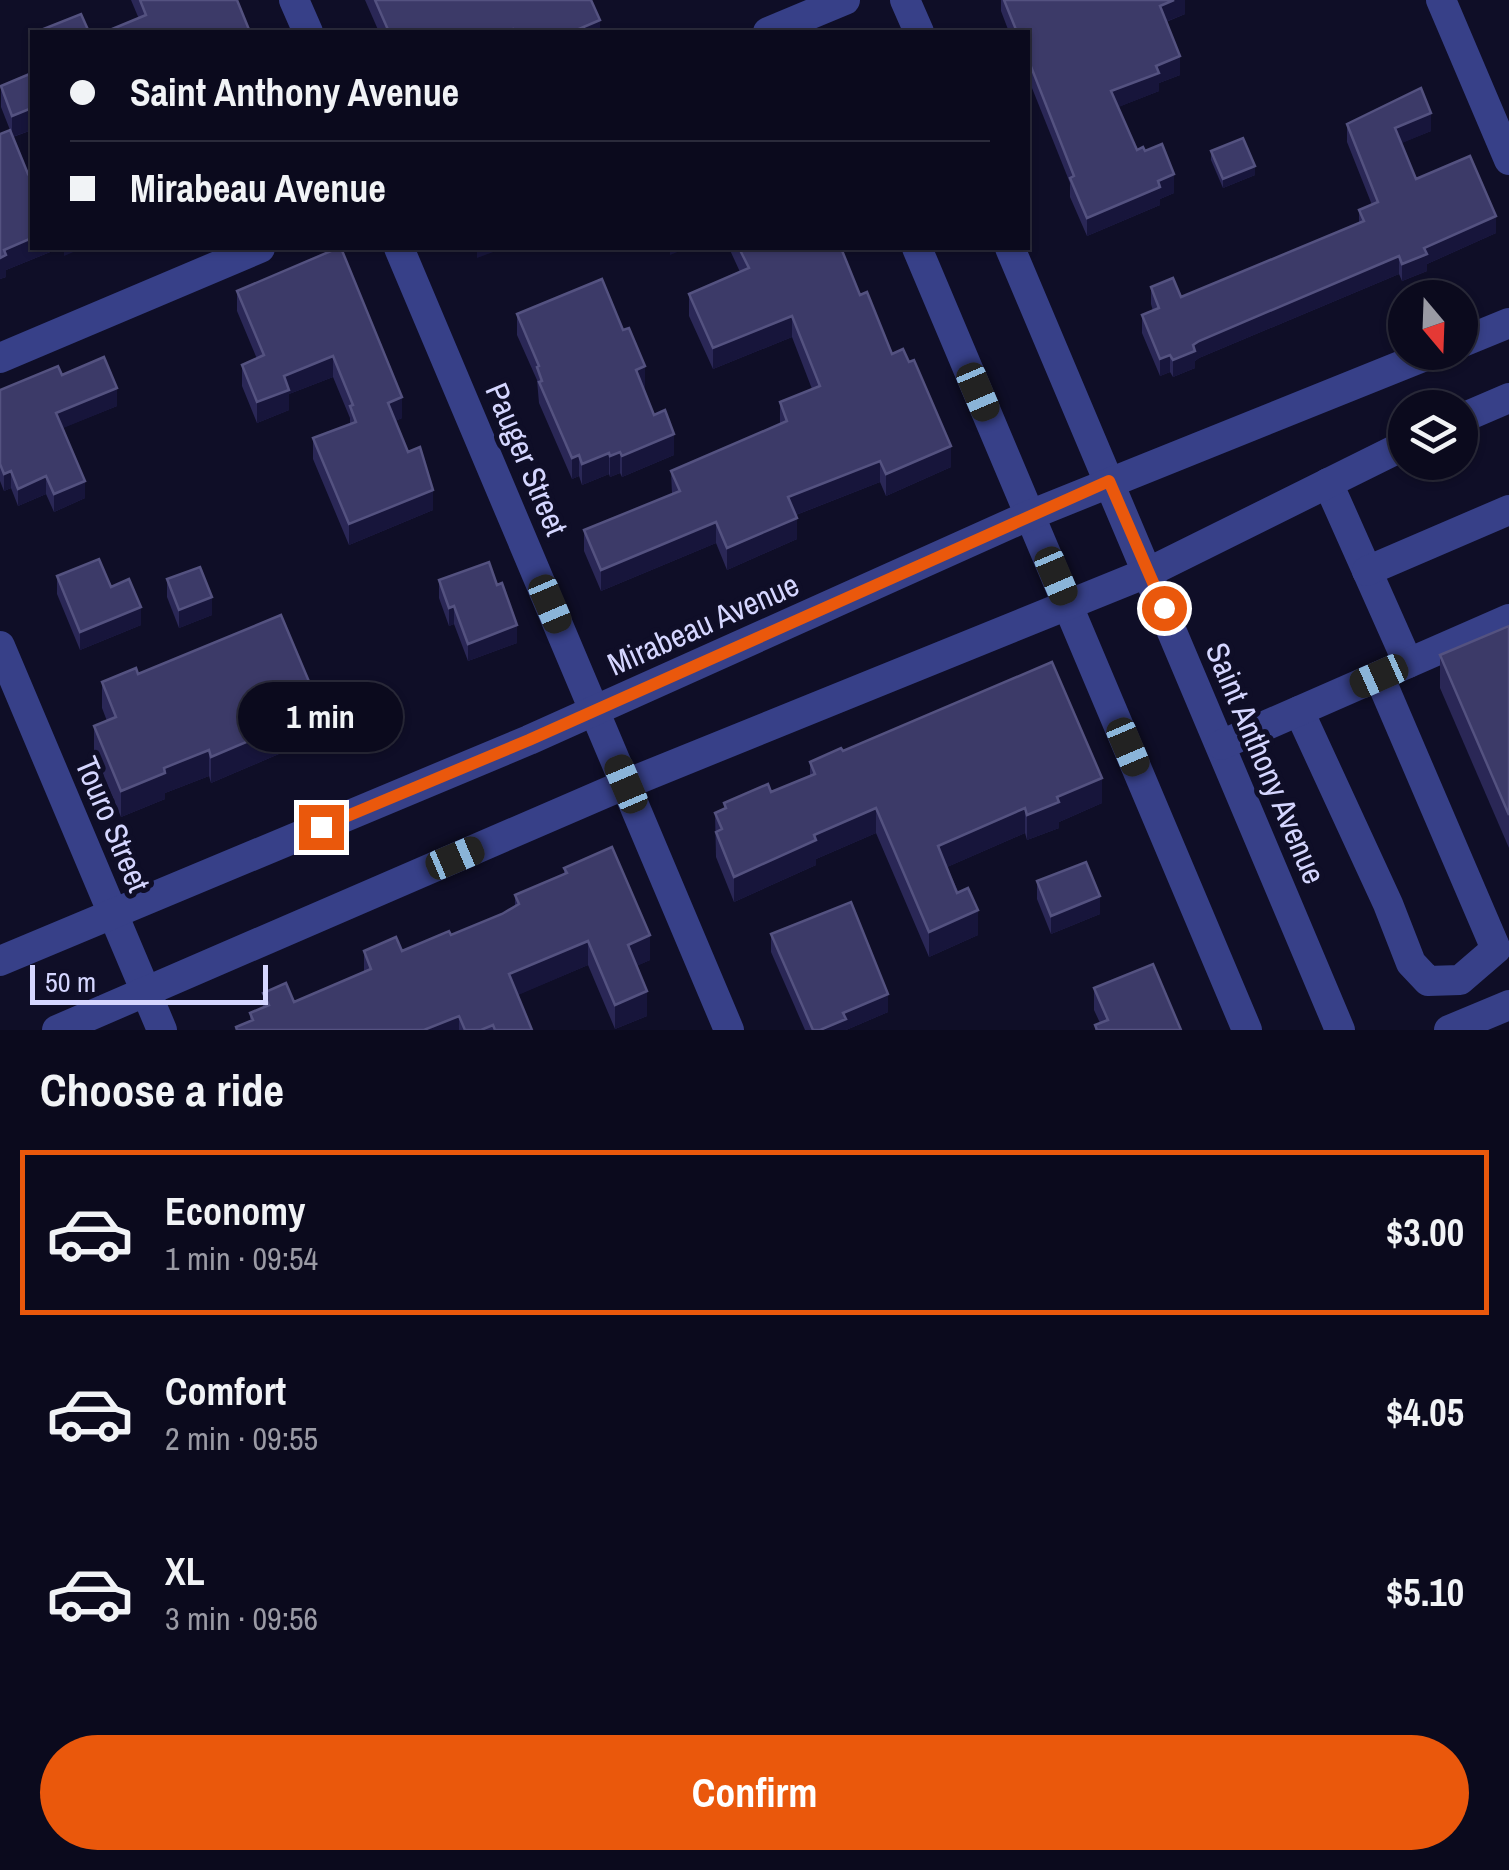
<!DOCTYPE html>
<html lang="en">
<head>
<meta charset="utf-8">
<style>
  :root { --surface:#0b0a1d; --page:#19182a; --text:#f1f3f6; --muted:#9a9aa4; --line:#2b2b3b; --accent:#ea580c }
  body { margin:0; font-family:"Archivo Narrow",sans-serif; background:var(--page); color:var(--text); height:100vh; display:flex; flex-direction:column; font-size:38px; white-space:nowrap }
  * { box-sizing:border-box; margin:0 }
  p { font-size:32px; color:var(--muted) }
  .icon { flex:none; width:55px; height:55px; fill:none; stroke:currentColor; stroke-width:2; stroke-linecap:round; stroke-linejoin:round }
  .map { position:relative; height:1030px; overflow:hidden }
  .drawer { display:flex; flex-direction:column; background:var(--surface); flex:1 }
  .drawer>* { flex:none }
  .guide { position:absolute; left:30px; top:30px; width:1000px; height:220px; border-radius:0px; box-shadow:0 2px 8px #0004,0 0 0 2px var(--line); display:grid; align-content:center; height:220px; padding:0 40px; background:var(--surface) }
  .needle { width:65px; rotate:161deg }
  .fabs { position:absolute; left:1388px; top:280px; display:grid; gap:20px }
  .fabs a { display:grid; place-items:center; width:90px; height:90px; border-radius:50%; background:var(--surface); box-shadow:0 2px 8px #0004,0 0 0 2px var(--line); font-size:50px }
  .scale { position:absolute; left:30px; bottom:25px; width:238px; box-sizing:border-box; padding-left:10px; border:5px solid #d5d6ff; border-top:0; font-size:28px; line-height:35px; white-space:nowrap; color:#d5d6ff; -webkit-text-stroke:8px #0f0e27; paint-order:stroke }
  .end { position:absolute; width:45px; height:45px; margin:-22px; border:12px solid #ea580c; background:#fff; box-shadow:0 0 0 5px #fff }
  .from { border-radius:50% }
  .bubble { position:absolute; height:70px; border-radius:35px; background:var(--surface); box-shadow:0 2px 8px #0004,0 0 0 2px var(--line); font-size:32px; font-weight:700; line-height:70px; text-align:center }
  .car { position:absolute; width:30px; height:60px; margin:-30px -15px; border-radius:12px; box-shadow:0 0 8px 2px #0007; background:linear-gradient(#222 24%,#8ab4d8 0 40%,#222 0 76%,#8ab4d8 0 86%,#222 0) }
  .guide b { display:flex; align-items:center; gap:35px; height:95px; font-size:38px }
  .guide b+b { border-top:2px solid var(--line) }
  .guide i { width:25px; height:25px; background:var(--text) }
  ul { padding:0; list-style:none }
  li { display:flex; align-items:center; gap:30px; height:165px; margin:0 20px 15px; padding:0 20px; border:5px solid transparent; border-radius:0px }
  li div { flex:1 }
  li b { display:block; font-size:38px }
  li em { font-style:normal; font-weight:700 }
  li.on { border-color:var(--accent) }
  li>.icon { width:90px; height:90px; stroke-width:1.5 }
  h2 { padding:0 40px; font-size:45px; line-height:120px }
  .primary-button { display:flex; gap:20px; margin-top:auto; padding:20px 40px }
  .primary-button a { flex:1; height:115px; border-radius:60px; background:var(--accent); color:#fff; font-size:40px; font-weight:700; line-height:115px; text-align:center }
  .map>svg:first-child { display:block }
  .lines { fill:none; stroke-linecap:round; stroke-linejoin:round }
  .minor { stroke:#374088; stroke-width:30 }
  .wall { fill:#2a2756 }
  .shaded-wall { fill:#17153b }
  .building { fill:#3c3a68; stroke:#545280; stroke-width:2.5 }
  .route { stroke:#ea580c; stroke-width:12 }
  .labels { text-anchor:middle; dominant-baseline:central; stroke-width:10; stroke-linejoin:round; paint-order:stroke }
  .street-label { font-size:32px; fill:#d5d6ff; stroke:#0f0e27 }
</style>
</head>
<body>
<div class="map">
<svg width="1509" height="1030" viewBox="0 0 1509 1030">
  <rect width="100%" height="100%" fill="#0f0e27"/>
  <g class="lines">
    <g class="minor">
      <path d="M294,0L308,32"/>
      <path d="M905,0L919,32"/>
      <path d="M1441,0L1509,160"/>
      <path d="M768,32L845,0"/>
      <path d="M399,248L729,1030"/>
      <path d="M917,248L1247,1030"/>
      <path d="M1010,248L1340,1030"/>
      <path d="M1460,343L1509,323"/>
      <path d="M0,358L260,248"/>
      <path d="M1460,419L1509,398"/>
      <path d="M1328,483L1408,663"/>
      <path d="M1367,571L1509,510"/>
      <path d="M0,646L162,1030"/>
      <path d="M1299,711L1388,904L1411,963L1428,981L1460,980L1496,949L1379,676"/>
      <path d="M1221,745L1509,619"/>
      <path d="M0,961L529,740L1030,515L1435,352"/>
      <path d="M57,1030L626,784L1149,572L1405,445"/>
      <path d="M1449,1030L1509,1005"/>
    </g>
  </g>
  <g class="wall">
    <path d="M131,0H237L139,19Z"/>
    <path d="M365,0H591L600,32H379Z"/>
    <path d="M1001,0H1185V14L1166,22L1180,75L1159,83V91L1118,107L1137,150L1174,193L1160,199V205L1087,236L1070,197V183L1028,78V32H1009L1001,11Z"/>
    <path d="M1,86L32,130L13,137L32,248H60L6,270V277L0,279L10,130L1,107Z"/>
    <path d="M1347,124L1431,131L1401,143L1416,179L1496,233L1427,264V271L1402,281L1399,274L1199,358L1195,361V368L1173,377L1170,372L1160,376L1142,333V315L1153,311L1151,304V287L1181,297L1359,223V210L1372,205L1347,142Z"/>
    <path d="M1211,151L1255,175L1223,188L1211,160Z"/>
    <path d="M338,248L402,418L395,421L433,510L349,545L313,459V438L350,425V418L333,377L289,394V410L257,423L242,386V365L257,359L237,311V291Z"/>
    <path d="M729,248H841L860,295L951,467L886,496L880,482L796,515L797,539L727,570L716,543L601,591L584,551V530L672,494L671,471L780,424V402L812,389L792,337L713,369L689,316V294L740,272Z"/>
    <path d="M517,314L645,387L643,388L654,415L674,455L622,477L620,473L610,477L609,474L582,485L579,476L572,479L539,403L537,380L517,335Z"/>
    <path d="M62,375L117,406L62,428L85,498L54,512L46,494L18,506L11,488L4,491L0,481V390Z"/>
    <path d="M57,576L111,587L141,625L80,650L57,594Z"/>
    <path d="M167,579L212,615L179,628L167,597Z"/>
    <path d="M439,580L497,585L517,643L468,661L454,624L449,626L439,598Z"/>
    <path d="M1509,626V848L1440,688V655Z"/>
    <path d="M138,674L321,736L211,783L209,776L165,793V799L121,817L94,752V726L107,721L102,708V682Z"/>
    <path d="M843,751L1102,803L1059,822V828L1027,840L1025,833L947,867L978,935L929,957L876,833L816,859V865L734,902L716,857L715,813L724,809V803L771,792L810,776V762Z"/>
    <path d="M564,868L650,960L636,966L647,1016L615,1029L588,965L517,995L532,1030H236V1027L250,1021V1013L263,1007V993L294,1002L364,972V951H402L451,935L502,914L515,906V895L564,874Z"/>
    <path d="M1037,881L1100,914L1051,934L1037,899Z"/>
    <path d="M771,934L888,1012L846,1030H805L771,952Z"/>
    <path d="M1094,988L1181,1030H1095V1025L1100,1023L1094,1010Z"/>
  </g>
  <g class="shaded-wall">
    <path d="M1174,0H1185V14L1160,24V6Z"/>
    <path d="M600,20V32H572Z"/>
    <path d="M1180,56V75L1159,83V91L1111,110V91L1156,66Z"/>
    <path d="M32,108V130L12,137V116Z"/>
    <path d="M1431,113V131L1395,146V128Z"/>
    <path d="M1255,166V175L1223,188V179Z"/>
    <path d="M1174,174V193L1160,199V205L1087,236V218Z"/>
    <path d="M1496,216V233L1427,264V271L1402,281V264L1424,248Z"/>
    <path d="M32,238V248H60L6,270V277L0,279V258L4,250Z"/>
    <path d="M64,248H83L64,256Z"/>
    <path d="M477,248H504L477,258Z"/>
    <path d="M670,248H687L670,255Z"/>
    <path d="M1399,256V274L1199,358L1195,361V368L1173,377V360L1199,341Z"/>
    <path d="M792,316V337L713,369V348Z"/>
    <path d="M1170,355V372L1160,376V359Z"/>
    <path d="M333,356V377L289,394V410L257,423V402L284,376Z"/>
    <path d="M645,366V387L636,391V370Z"/>
    <path d="M117,388V406L56,431V413Z"/>
    <path d="M402,397V418L388,424V403Z"/>
    <path d="M674,434V455L622,477V456Z"/>
    <path d="M951,446V467L886,496V474Z"/>
    <path d="M620,452V473L610,477V456Z"/>
    <path d="M609,453V474L582,485V464Z"/>
    <path d="M579,455V476L572,479V458Z"/>
    <path d="M880,461V482L788,518V497Z"/>
    <path d="M11,471V488L4,491V474Z"/>
    <path d="M46,476V494L18,506V489Z"/>
    <path d="M85,481V498L54,512V494Z"/>
    <path d="M433,490V510L349,545V524Z"/>
    <path d="M797,518V539L727,570V548Z"/>
    <path d="M716,522V543L601,591V570Z"/>
    <path d="M212,597V615L179,628V610Z"/>
    <path d="M454,606V624L449,626V608Z"/>
    <path d="M141,607V625L80,650V632Z"/>
    <path d="M517,625V643L468,661V644Z"/>
    <path d="M321,710V736L211,783V757Z"/>
    <path d="M209,750V776L165,793V799L121,817V791L164,768Z"/>
    <path d="M1102,778V803L1059,822V828L1027,840V815L1057,797Z"/>
    <path d="M876,808V833L816,859V865L734,902V877L814,835Z"/>
    <path d="M1025,808V833L938,871V846Z"/>
    <path d="M1100,896V914L1051,934V916Z"/>
    <path d="M978,910V935L929,957V932Z"/>
    <path d="M650,935V960L628,970V945Z"/>
    <path d="M588,941V965L509,999V974Z"/>
    <path d="M647,991V1016L615,1029V1005Z"/>
    <path d="M888,994V1012L846,1030H820L843,1013Z"/>
    <path d="M459,1016V1030H424Z"/>
  </g>
  <g class="building">
    <path d="M140,0H237L250,32H105L146,15Z"/>
    <path d="M375,0H591L600,20L572,32H515L513,29L505,32H389Z"/>
    <path d="M1004,0H1174L1160,6L1180,56L1156,66L1159,73L1111,91L1137,150L1143,147L1145,151L1162,144L1174,174L1158,181L1160,187L1087,218L1070,178L1074,176L1028,59V32H1017Z"/>
    <path d="M81,14L89,32H36Z"/>
    <path d="M32,73V108L12,116L1,86Z"/>
    <path d="M1421,88L1431,113L1395,128L1416,179L1470,156L1496,216L1424,248L1427,254L1402,264L1399,256L1199,341L1193,345L1195,351L1173,360L1170,355L1160,359L1142,315L1159,308L1151,287L1173,278L1181,297L1364,221L1359,210L1378,202L1347,124Z"/>
    <path d="M10,130L28,174L32,172V238L4,250L6,255L0,258V134Z"/>
    <path d="M1243,138L1255,166L1223,179L1211,151Z"/>
    <path d="M338,248H341L402,397L388,403L408,452L420,447L433,490L349,524L313,438L356,422L350,406L353,405L333,356L284,376L289,390L257,402L242,365L264,355L237,291Z"/>
    <path d="M739,248H841L860,295L867,292L892,354L903,349L909,362L914,360L951,446L886,474L880,461L788,497L797,518L727,548L716,522L601,570L584,530L680,491L671,471L787,421L780,402L820,386L792,316L713,348L689,294L749,268Z"/>
    <path d="M602,279L623,330L629,328L645,366L636,370L654,415L665,410L674,434L622,456L620,452L610,456L609,453L582,464L579,455L572,458L539,382L542,381L537,367L539,366L517,314Z"/>
    <path d="M104,357L117,388L56,413L85,481L54,494L46,476L18,489L11,471L4,474L0,464V390L58,366L62,375Z"/>
    <path d="M99,559L111,587L129,579L141,607L80,632L57,576Z"/>
    <path d="M489,562L497,585L502,583L517,625L468,644L454,606L449,608L439,580Z"/>
    <path d="M200,567L212,597L179,610L167,579Z"/>
    <path d="M281,615L321,710L211,757L209,750L164,768L165,773L121,791L94,726L116,717L102,682L136,668L138,674Z"/>
    <path d="M1509,626V815L1440,655Z"/>
    <path d="M1052,662L1102,778L1057,797L1059,802L1027,815L1025,808L938,846L957,893L968,888L978,910L929,932L876,808L814,835L816,840L734,877L716,832L722,829L715,813L726,808L724,803L768,784L771,792L815,774L810,762L841,748L843,751Z"/>
    <path d="M612,847L650,935L628,945L647,991L615,1005L588,941L509,974L532,1030H495L493,1025L481,1030H465L459,1016L424,1030H237L236,1027L253,1020L250,1013L269,1005L263,993L286,983L294,1002L371,969L364,951L396,937L402,951L449,931L451,935L502,914L519,904L515,895L567,873L564,868Z"/>
    <path d="M1086,862L1100,896L1051,916L1037,881Z"/>
    <path d="M851,902L888,994L843,1013L846,1019L820,1030H813L771,934Z"/>
    <path d="M1153,964L1181,1030H1097L1095,1025L1108,1020L1094,988Z"/>
  </g>
  <g class="lines">
    <path class="route" d="M321,827L529,740L1109,481L1164,608"/>
  </g>
  <g class="labels">
    <g class="street-label">
      <text transform="translate(527 459) rotate(67)">Pauger Street</text>
      <text transform="translate(703 624) rotate(-24)">Mirabeau Avenue</text>
      <text transform="translate(1266 763) rotate(67)">Saint Anthony Avenue</text>
      <text transform="translate(113 824) rotate(67)">Touro Street</text>
    </g>
  </g>
</svg>
<div class="fabs">
<a><svg class="needle" viewBox="-14 -14 28 28"><path d="M0-13l5 13h-10z" fill="#e53935"/><path d="M0 13l5-13h-10z" fill="#9a9aa4"/></svg></a>
<a><svg class="icon" aria-label="layers" viewBox="0 0 24 24"><path d="M12 4l9 5-9 5-9-5zM3 14l9 5 9-5"/></svg></a>
</div>
<div class="scale">50 m</div>
<i class="end from" style="left:1164px;top:608px"></i>
<i class="end" style="left:321px;top:827px"></i>
<div class="bubble" style="left:238px;top:682px;width:165px">1 min</div>
<i class="car" style="left:978px;top:392px;rotate:157deg"></i>
<i class="car" style="left:1056px;top:576px;rotate:157deg"></i>
<i class="car" style="left:550px;top:604px;rotate:157deg"></i>
<i class="car" style="left:1379px;top:676px;rotate:246deg"></i>
<i class="car" style="left:1128px;top:747px;rotate:157deg"></i>
<i class="car" style="left:626px;top:784px;rotate:337deg"></i>
<i class="car" style="left:455px;top:858px;rotate:67deg"></i>
<div class="guide">
<b><i class="from"></i>Saint Anthony Avenue</b>
<b><i></i>Mirabeau Avenue</b>
</div>
</div>
<section class="drawer">
<h2>Choose a ride</h2>
<ul>
<li class="on"><svg class="icon" aria-label="car" viewBox="0 0 24 24"><path d="M5 17H2v-5l4-1 3-4h7l3 4 3 1v5h-3M9 17h6M6 11h13"/><circle cx="7" cy="17" r="2"/><circle cx="17" cy="17" r="2"/></svg><div><b>Economy</b><p>1 min · 09:54</p></div><em>$3.00</em></li>
<li><svg class="icon" aria-label="car" viewBox="0 0 24 24"><path d="M5 17H2v-5l4-1 3-4h7l3 4 3 1v5h-3M9 17h6M6 11h13"/><circle cx="7" cy="17" r="2"/><circle cx="17" cy="17" r="2"/></svg><div><b>Comfort</b><p>2 min · 09:55</p></div><em>$4.05</em></li>
<li><svg class="icon" aria-label="car" viewBox="0 0 24 24"><path d="M5 17H2v-5l4-1 3-4h7l3 4 3 1v5h-3M9 17h6M6 11h13"/><circle cx="7" cy="17" r="2"/><circle cx="17" cy="17" r="2"/></svg><div><b>XL</b><p>3 min · 09:56</p></div><em>$5.10</em></li>
</ul>
<div class="primary-button"><a>Confirm</a></div>
</section>
</body>
</html>
